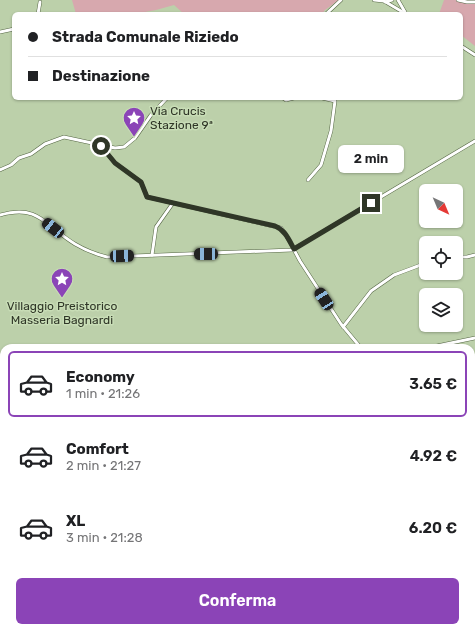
<!DOCTYPE html>
<html lang="it">
<head>
<meta charset="utf-8">
<style>
  :root { --surface:#fff; --page:#f6f6f6; --text:#202124; --muted:#757577; --line:#e0e0e0; --accent:#8b44b7 }
  body { margin:0; font-family:Rubik,sans-serif; background:var(--page); color:var(--text); height:100vh; display:flex; flex-direction:column; font-size:15px; white-space:nowrap }
  * { box-sizing:border-box; margin:0 }
  p { font-size:13px; color:var(--muted) }
  .icon { flex:none; width:22px; height:22px; fill:none; stroke:currentColor; stroke-width:2; stroke-linecap:round; stroke-linejoin:round }
  .map { position:relative; flex:1; overflow:hidden }
  .details { position:absolute; left:0px; top:344px; width:475px; height:288px; display:flex; flex-direction:column; background:var(--surface); border-radius:12px 12px 0 0; box-shadow:0 1px 3px #0004 }
  .details>* { flex:none }
  .banner { position:absolute; left:12px; top:12px; width:451px; height:88px; border-radius:6px; box-shadow:0 1px 3px #0004; display:grid; align-content:center; height:88px; padding:0 16px; background:var(--surface) }
  .needle { width:26px; rotate:136deg }
  .fabs { position:absolute; left:419px; top:184px; display:grid; gap:8px }
  .fabs a { display:grid; place-items:center; width:44px; height:44px; border-radius:6px; background:var(--surface); box-shadow:0 1px 3px #0004; font-size:20px }
  .end { position:absolute; width:18px; height:18px; margin:-9px; border:5px solid #2f3627; background:#fff; box-shadow:0 0 0 2px #fff }
  .from { border-radius:50% }
  .bubble { position:absolute; height:28px; border-radius:6px; background:var(--surface); box-shadow:0 1px 3px #0004; font-size:13px; font-weight:600; line-height:28px; text-align:center }
  .car { position:absolute; width:12px; height:24px; margin:-12px -6px; border-radius:5px; box-shadow:0 0 3px 1px #0007; background:linear-gradient(#222 24%,#8ab4d8 0 40%,#222 0 76%,#8ab4d8 0 86%,#222 0) }
  .banner b { display:flex; align-items:center; gap:14px; height:38px; font-size:15px }
  .banner b+b { border-top:1px solid var(--line) }
  .banner i { width:10px; height:10px; background:var(--text) }
  ul { padding:7px 0 0; list-style:none }
  li { display:flex; align-items:center; gap:12px; height:66px; margin:0 8px 6px; padding:0 8px; border:2px solid transparent; border-radius:6px }
  li div { flex:1 }
  li b { display:block; font-size:15px }
  li em { font-style:normal; font-weight:600 }
  li.current { border-color:var(--accent) }
  li>.icon { width:36px; height:36px; stroke-width:1.5 }
  .primary-button { display:flex; gap:8px; margin-top:auto; padding:8px 16px }
  .primary-button a { flex:1; height:46px; border-radius:6px; background:var(--accent); color:#fff; font-size:16px; font-weight:600; line-height:46px; text-align:center }
  .map>svg:first-child { display:block }
  .green { fill:#d7a8ae }
  .lines { fill:none; stroke-linecap:round; stroke-linejoin:round }
  .street-casing { stroke:#546543; stroke-width:4 }
  .secondary-casing { stroke:#546543; stroke-width:5.5 }
  .street { stroke:#fff; stroke-width:3 }
  .secondary { stroke:#e8dcf2; stroke-width:4.5 }
  .route { stroke:#2f3627; stroke-width:5 }
  .labels { text-anchor:middle; dominant-baseline:central; stroke-width:3; stroke-linejoin:round; paint-order:stroke }
  .poi-label { font-size:12px; fill:#2f3627; stroke:#c8ddb6; text-anchor:start }
</style>
</head>
<body>
<div class="map">
<svg width="475" height="632" viewBox="0 0 475 632">
  <rect width="100%" height="100%" fill="#bcd0aa"/>
  <g class="green">
    <path d="M72,0H339L325,10L322,14H184L174,5L156,10L134,14H76Z"/>
    <path d="M444,0H475V46L461,35V14H439Z"/>
  </g>
  <g class="lines">
    <g class="street-casing">
      <g id="street">
        <path d="M374,0L384,1L406,14"/>
        <path d="M398,0L405,12"/>
        <path d="M458,0L467,2H475"/>
        <path d="M385,2L392,0"/>
        <path d="M38,14L40,2"/>
        <path d="M326,14L341,0"/>
        <path d="M0,32L14,29"/>
        <path d="M461,46L475,55"/>
        <path d="M283,98L286,100L294,98"/>
        <path d="M101,146L115,163L141,182L147,197L281,228L285,233L300,261L341,324L361,348"/>
        <path d="M0,170L11,165L19,158L31,154L45,144L64,137L115,148L124,147L135,138L151,115L167,98"/>
        <path d="M308,180L321,165L331,131L335,101L322,98"/>
        <path d="M0,215C40,204 45,226 75,244C85,250 95,254 107,257L292,250L475,141"/>
        <path d="M152,255L156,227L173,203"/>
        <path d="M456,257H467L475,255"/>
        <path d="M343,327L371,291L394,275L426,263"/>
        <path d="M427,348L475,338"/>
        <path d="M0,448L4,445"/>
        <path d="M471,624H475"/>
        <path d="M254,628L262,632"/>
        <path d="M341,632L361,631L365,632"/>
        <path d="M414,632L434,628"/>
      </g>
    </g>
    <g class="secondary-casing">
      <g id="secondary">
        <path d="M0,525L4,526"/>
        <path d="M194,628L196,632"/>
      </g>
    </g>
    <use href="#street" class="street"/>
    <use href="#secondary" class="secondary"/>
  </g>
  <g class="lines">
    <path class="route" d="M101,146L115,163L141,182L147,197L275,226C285,230 289,240 294,249L371,203"/>
  </g>
  <defs>
    <g id="sight-pin" transform="scale(1.15)"><path d="M0 17L-7.5 6A9.5 9.5 0 1 1 7.5 6Z" fill="#8b44b7" stroke="#c8ddb6"/><path d="M0-6L1.8-2.2L6-1.7L2.9 1.2L3.7 5.4L0 3.3L-3.7 5.4L-2.9 1.2L-6-1.7L-1.8-2.2Z" fill="#fff"/></g>
  </defs>
  <g fill-rule="evenodd">
    <use href="#sight-pin" x="134" y="118"/>
    <use href="#sight-pin" x="62" y="279"/>
  </g>
  <g class="labels">
    <g class="poi-label">
      <text x="150" y="111">Via Crucis<tspan x="150" dy="14">Stazione 9ª</tspan></text>
      <text x="62" y="306" text-anchor="middle">Villaggio Preistorico<tspan x="62" dy="14">Masseria Bagnardi</tspan></text>
    </g>
  </g>
</svg>
<div class="fabs">
<a><svg class="needle" viewBox="-14 -14 28 28"><path d="M0-13l5 13h-10z" fill="#e53935"/><path d="M0 13l5-13h-10z" fill="#757577"/></svg></a>
<a><svg class="icon" aria-label="locate" viewBox="0 0 24 24"><circle cx="12" cy="12" r="6"/><path d="M12 2v4M12 18v4M2 12h4M18 12h4"/></svg></a>
<a><svg class="icon" aria-label="layers" viewBox="0 0 24 24"><path d="M12 4l9 5-9 5-9-5zM3 14l9 5 9-5"/></svg></a>
</div>
<i class="end from" style="left:101px;top:146px"></i>
<i class="end" style="left:371px;top:203px"></i>
<div class="bubble" style="left:338px;top:145px;width:66px">2 min</div>
<i class="car" style="left:53px;top:228px;rotate:308deg"></i>
<i class="car" style="left:206px;top:254px;rotate:269deg"></i>
<i class="car" style="left:122px;top:256px;rotate:88deg"></i>
<i class="car" style="left:324px;top:299px;rotate:327deg"></i>
<div class="banner">
<b><i class="from"></i>Strada Comunale Riziedo</b>
<b><i></i>Destinazione</b>
</div>
<section class="details">
<ul>
<li class="current"><svg class="icon" aria-label="car" viewBox="0 0 24 24"><path d="M5 17H2v-5l4-1 3-4h7l3 4 3 1v5h-3M9 17h6M6 11h13"/><circle cx="7" cy="17" r="2"/><circle cx="17" cy="17" r="2"/></svg><div><b>Economy</b><p>1 min · 21:26</p></div><em>3.65 €</em></li>
<li><svg class="icon" aria-label="car" viewBox="0 0 24 24"><path d="M5 17H2v-5l4-1 3-4h7l3 4 3 1v5h-3M9 17h6M6 11h13"/><circle cx="7" cy="17" r="2"/><circle cx="17" cy="17" r="2"/></svg><div><b>Comfort</b><p>2 min · 21:27</p></div><em>4.92 €</em></li>
<li><svg class="icon" aria-label="car" viewBox="0 0 24 24"><path d="M5 17H2v-5l4-1 3-4h7l3 4 3 1v5h-3M9 17h6M6 11h13"/><circle cx="7" cy="17" r="2"/><circle cx="17" cy="17" r="2"/></svg><div><b>XL</b><p>3 min · 21:28</p></div><em>6.20 €</em></li>
</ul>
<div class="primary-button"><a>Conferma</a></div>
</section>
</div>
</body>
</html>
